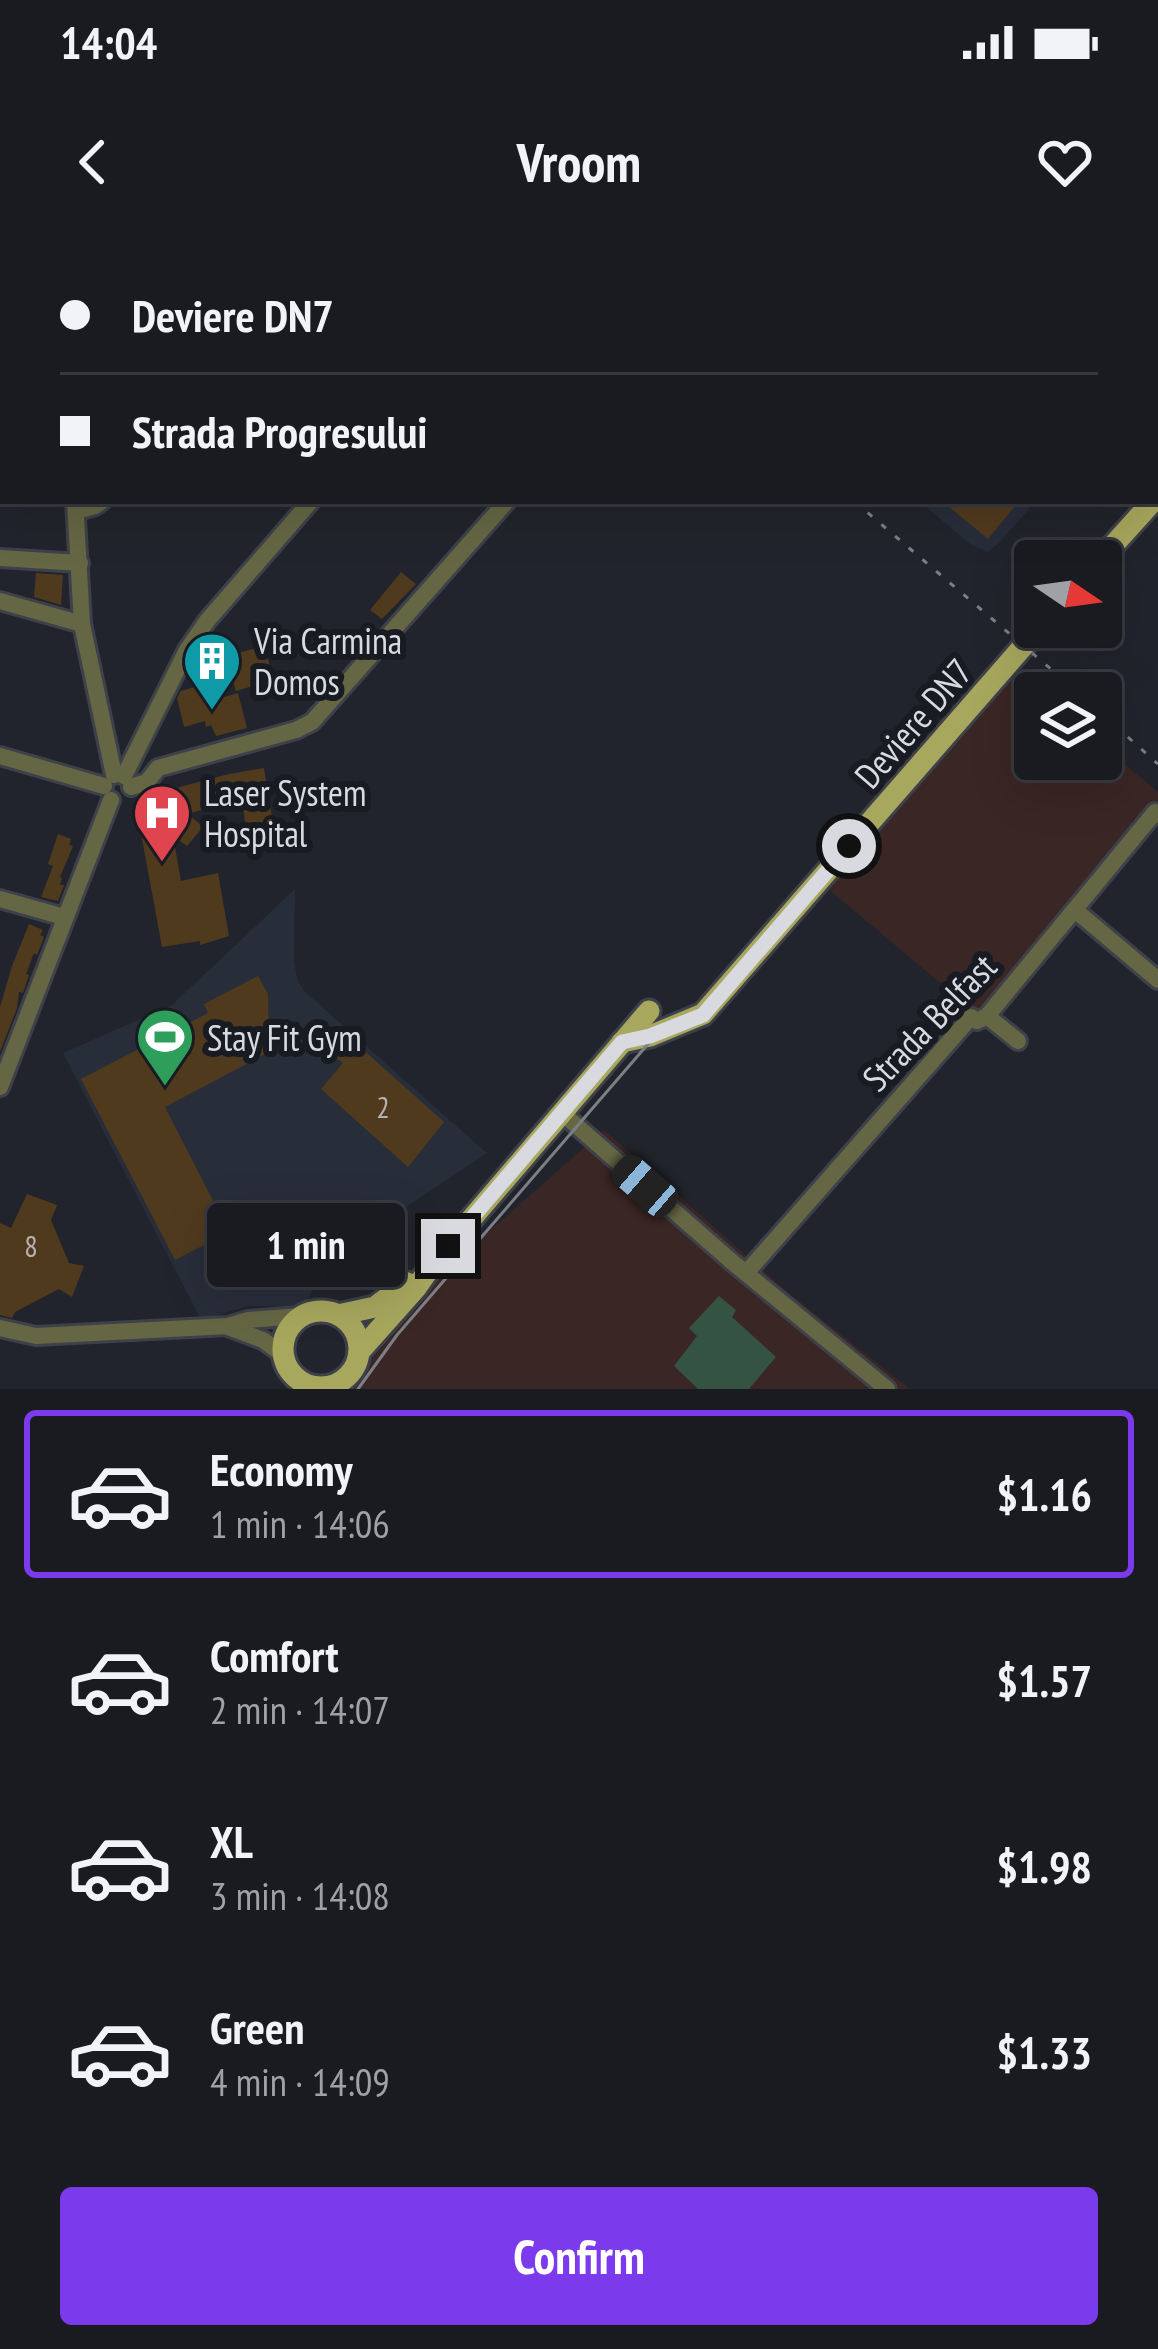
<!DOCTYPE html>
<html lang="en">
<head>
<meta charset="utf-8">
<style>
  :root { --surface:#191b21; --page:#22242a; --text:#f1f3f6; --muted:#9fa1a5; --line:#37393f; --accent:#7c3aed }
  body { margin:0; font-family:"PT Sans Narrow",sans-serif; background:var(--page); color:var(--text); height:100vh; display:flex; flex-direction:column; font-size:45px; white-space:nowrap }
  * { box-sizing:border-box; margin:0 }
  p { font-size:39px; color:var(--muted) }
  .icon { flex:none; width:66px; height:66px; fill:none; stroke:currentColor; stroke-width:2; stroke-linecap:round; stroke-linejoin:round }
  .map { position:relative; height:1149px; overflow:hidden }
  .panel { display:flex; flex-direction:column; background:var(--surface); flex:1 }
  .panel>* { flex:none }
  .hud { position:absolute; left:0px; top:0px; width:1158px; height:264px; box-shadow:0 12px 48px #0002,0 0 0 3px var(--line); display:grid; align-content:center; height:264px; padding:0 60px; background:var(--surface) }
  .needle { width:78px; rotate:103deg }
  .tools { position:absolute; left:1014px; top:300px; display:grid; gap:24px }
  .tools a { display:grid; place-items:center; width:108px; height:108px; border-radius:12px; background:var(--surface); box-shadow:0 12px 48px #0002,0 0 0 3px var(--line); font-size:60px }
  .end { position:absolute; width:54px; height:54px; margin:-27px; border:15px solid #d8dadf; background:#111; box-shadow:0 0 0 6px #111 }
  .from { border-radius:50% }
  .bubble { position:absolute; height:84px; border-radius:12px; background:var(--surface); box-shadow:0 12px 48px #0002,0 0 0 3px var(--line); font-size:39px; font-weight:700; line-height:84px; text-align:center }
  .car { position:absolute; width:36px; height:72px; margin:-36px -18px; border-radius:15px; box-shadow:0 0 9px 3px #0007; background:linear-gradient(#222 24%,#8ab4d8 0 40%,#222 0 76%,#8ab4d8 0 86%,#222 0) }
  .hud b { display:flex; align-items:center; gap:42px; height:114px; font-size:45px }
  .hud b+b { border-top:3px solid var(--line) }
  .hud i { width:30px; height:30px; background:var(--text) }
  ul { padding:21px 0 0; list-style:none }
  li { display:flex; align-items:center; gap:36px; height:168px; margin:0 24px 18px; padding:0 36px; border:6px solid transparent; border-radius:12px }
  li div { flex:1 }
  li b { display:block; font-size:45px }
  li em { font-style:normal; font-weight:700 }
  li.selected { border-color:var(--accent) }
  li>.icon { width:108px; height:108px; stroke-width:1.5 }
  .button { display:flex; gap:24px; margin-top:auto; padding:24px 60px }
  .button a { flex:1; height:138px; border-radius:12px; background:var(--accent); color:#fff; font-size:48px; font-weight:700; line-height:138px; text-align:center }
  .status { display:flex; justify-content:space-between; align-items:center; height:84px; padding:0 60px; background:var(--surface); direction:ltr }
  .status svg { height:33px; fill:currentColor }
  header { display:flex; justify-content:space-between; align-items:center; height:156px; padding:0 60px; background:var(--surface); font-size:54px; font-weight:700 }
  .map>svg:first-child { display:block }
  .built { fill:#282d3a }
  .industrial { fill:#3a2624 }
  .green { fill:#355343 }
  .building { fill:#503a1e }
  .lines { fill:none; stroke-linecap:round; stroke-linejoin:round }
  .minor-casing { stroke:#3e4149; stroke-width:22 }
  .major-casing { stroke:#3e4149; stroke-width:27 }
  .minor { stroke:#656644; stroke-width:16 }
  .major { stroke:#a7a75e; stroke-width:21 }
  .tram { stroke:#7d7f86; stroke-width:3 }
  .rail { stroke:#7d7f86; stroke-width:3; stroke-dasharray:6 12; stroke-linecap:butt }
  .route { stroke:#d8dadf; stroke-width:15 }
  .labels { text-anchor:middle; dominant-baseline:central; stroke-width:12; stroke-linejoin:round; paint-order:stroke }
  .number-label { font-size:30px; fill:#b6b2af }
  .poi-label { font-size:36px; fill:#d8dadf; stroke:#181b22; text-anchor:start }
  .street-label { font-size:36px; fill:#d8dadf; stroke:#181b22 }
</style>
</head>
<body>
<div class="status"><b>14:04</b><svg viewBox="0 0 49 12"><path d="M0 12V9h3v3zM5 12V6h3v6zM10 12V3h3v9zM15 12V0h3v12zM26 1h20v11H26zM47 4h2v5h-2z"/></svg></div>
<header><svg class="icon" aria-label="back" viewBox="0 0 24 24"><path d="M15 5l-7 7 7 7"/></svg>Vroom<svg class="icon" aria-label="heart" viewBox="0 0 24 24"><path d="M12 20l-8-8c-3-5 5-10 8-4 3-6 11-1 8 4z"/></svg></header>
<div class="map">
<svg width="1158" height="1149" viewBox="0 0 1158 1149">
  <rect width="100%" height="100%" fill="#21242c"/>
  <g class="built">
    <path d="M608,0H1158V117L1155,121V3H611Z"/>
    <path d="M919,261H1036L1001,301L988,312L970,304Z"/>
    <path d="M295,649L294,721L297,739L304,751L487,913L358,999L335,1020L316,1042L305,1067L249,1066L201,1080L63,813L172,765Z"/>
  </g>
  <g class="industrial">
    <path d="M1003,423L1039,453H1035V519H1101V504L1158,552V563L981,777L821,643Z"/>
    <path d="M604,890L790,1054L910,1149H349L436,1038Z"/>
  </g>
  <path class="green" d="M719,1056L736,1070L732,1077L776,1117L749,1149H698L674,1126L697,1096L689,1088Z"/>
  <g class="building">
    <path d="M942,261H1019L988,299Z"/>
    <path d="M401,332L416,344L382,379L370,370Z"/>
    <path d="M36,333L63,335L61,365L34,357Z"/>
    <path d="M228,398L233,414L265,406L273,440L236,451L231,434L210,439L203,409L207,403Z"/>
    <path d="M202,445L207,462L238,453L247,488L216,496L211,485L206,487L205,481L184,487L177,458L181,451Z"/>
    <path d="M264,528L277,610L251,614L241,558L188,574L203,587L187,606L173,596L181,641L218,633L229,696L200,705V701L162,707L140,588L172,549L229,534Z"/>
    <path d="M58,594L71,599L69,605L73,606L60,637L62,638L60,645H64L58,661L41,657L53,626L48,624Z"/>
    <path d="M29,684L43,690L40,695L44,697L37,715L34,713L26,734L29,735L23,753L19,752L17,768L0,812V767L12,726Z"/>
    <path d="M258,736L268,754L269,812L165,867L229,992L175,1020L81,839L208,773L204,764Z"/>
    <path d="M351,799L444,882L408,927L321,849L343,823L335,817Z"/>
    <path d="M27,954L57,965L51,980L69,1023L84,1026L72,1057L59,1049L15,1072L12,1078L0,1075V983L11,988Z"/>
  </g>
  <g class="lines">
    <g class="minor-casing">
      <g id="minor">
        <path d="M132,0L136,3"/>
        <path d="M353,0L356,3"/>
        <path d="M44,3L47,0"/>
        <path d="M328,3L330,0"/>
        <path d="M0,52L3,49"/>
        <path d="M0,73L3,76"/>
        <path d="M75,261L82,384L114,535"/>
        <path d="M76,271L95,266L102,261"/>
        <path d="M0,318L80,323"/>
        <path d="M0,361L82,384"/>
        <path d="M0,516L104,546"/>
        <path d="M124,536L187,410L207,381L311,261"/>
        <path d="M131,547L147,542L158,528L296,490L312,482L507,261"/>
        <path d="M0,659L64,677"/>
        <path d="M1075,670L1158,740"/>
        <path d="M987,776L1018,801"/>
        <path d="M0,847L111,560"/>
        <path d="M562,873L731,1021L887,1149"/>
        <path d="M746,1033L971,777L977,781L987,776L1155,572L1158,575"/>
        <path d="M228,1087L263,1100L282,1114"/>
        <path d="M0,1088L36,1096L228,1086L248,1080L301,1076"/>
      </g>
    </g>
    <g class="major-casing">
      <g id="major">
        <path d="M1099,321L1153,261"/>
        <path d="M622,802L650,796L703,774L1040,387"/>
        <circle cx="321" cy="1109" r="38"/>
        <path d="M338,1075L375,1067L407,1043"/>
        <path d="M359,1112L416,1048L432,1025L649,771"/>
      </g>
    </g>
    <use href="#minor" class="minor"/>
    <use href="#major" class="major"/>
    <path class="tram" d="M358,1149L397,1095L648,804"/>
    <g class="rail">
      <path d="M547,0L551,3"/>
      <path d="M854,261L1079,453"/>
      <path d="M1101,473L1158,524"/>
    </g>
  </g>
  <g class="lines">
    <path class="route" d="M448,1006L622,802L650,796L703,775L849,606"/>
  </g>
  <defs>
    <g id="building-pin" transform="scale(3)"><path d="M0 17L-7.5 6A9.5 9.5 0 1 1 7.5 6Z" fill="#0f9aa8" stroke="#181b22"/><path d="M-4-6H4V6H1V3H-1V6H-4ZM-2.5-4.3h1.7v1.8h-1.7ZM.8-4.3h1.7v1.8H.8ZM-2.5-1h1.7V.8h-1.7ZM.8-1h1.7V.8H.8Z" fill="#fff"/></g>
    <g id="hospital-pin" transform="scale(3)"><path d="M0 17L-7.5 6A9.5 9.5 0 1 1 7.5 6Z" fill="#e0444e" stroke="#181b22"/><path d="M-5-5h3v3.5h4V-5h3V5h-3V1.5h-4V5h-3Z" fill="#fff"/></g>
    <g id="stadium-pin" transform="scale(3)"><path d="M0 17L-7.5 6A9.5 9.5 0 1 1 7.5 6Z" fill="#2e9e5b" stroke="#181b22"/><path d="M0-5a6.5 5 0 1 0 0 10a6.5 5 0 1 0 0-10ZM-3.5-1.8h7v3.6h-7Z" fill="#fff"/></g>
  </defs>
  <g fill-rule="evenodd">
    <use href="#building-pin" x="212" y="421"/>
    <use href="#hospital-pin" x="162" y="573"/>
    <use href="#stadium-pin" x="165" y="797"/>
  </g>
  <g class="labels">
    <g class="number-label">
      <text x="383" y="866">2</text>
      <text x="31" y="1005">8</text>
    </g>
    <g class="poi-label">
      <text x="254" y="400">Via Carmina<tspan x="254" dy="41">Domos</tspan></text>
      <text x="204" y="552">Laser System<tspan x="204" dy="41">Hospital</tspan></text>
      <text x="207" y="797">Stay Fit Gym</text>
    </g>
    <g class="street-label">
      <text transform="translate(913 483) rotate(-49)">Deviere DN7</text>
      <text transform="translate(929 782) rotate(-46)">Strada Belfast</text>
    </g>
  </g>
</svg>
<div class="tools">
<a><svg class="needle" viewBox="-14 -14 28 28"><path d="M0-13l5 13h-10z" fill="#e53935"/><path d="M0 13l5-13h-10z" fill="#9fa1a5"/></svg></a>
<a><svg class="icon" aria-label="layers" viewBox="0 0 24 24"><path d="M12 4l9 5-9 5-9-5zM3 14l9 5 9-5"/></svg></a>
</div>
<i class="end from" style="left:849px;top:606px"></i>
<i class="end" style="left:448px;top:1006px"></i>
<div class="bubble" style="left:207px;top:963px;width:198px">1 min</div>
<i class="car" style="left:645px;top:946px;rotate:311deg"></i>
<div class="hud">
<b><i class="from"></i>Deviere DN7</b>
<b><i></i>Strada Progresului</b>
</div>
</div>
<section class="panel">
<ul>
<li class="selected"><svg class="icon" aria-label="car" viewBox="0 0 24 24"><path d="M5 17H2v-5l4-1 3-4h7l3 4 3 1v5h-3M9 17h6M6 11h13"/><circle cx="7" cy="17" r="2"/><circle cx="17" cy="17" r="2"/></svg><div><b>Economy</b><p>1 min · 14:06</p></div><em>$1.16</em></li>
<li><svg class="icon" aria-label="car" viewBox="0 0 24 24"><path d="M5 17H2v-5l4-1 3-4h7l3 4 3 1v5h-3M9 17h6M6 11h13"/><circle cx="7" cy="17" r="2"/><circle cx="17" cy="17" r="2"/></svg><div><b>Comfort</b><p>2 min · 14:07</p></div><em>$1.57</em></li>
<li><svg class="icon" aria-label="car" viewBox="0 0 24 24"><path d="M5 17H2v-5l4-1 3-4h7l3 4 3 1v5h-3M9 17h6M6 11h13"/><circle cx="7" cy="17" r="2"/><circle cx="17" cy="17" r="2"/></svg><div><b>XL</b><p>3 min · 14:08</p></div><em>$1.98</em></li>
<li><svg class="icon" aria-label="car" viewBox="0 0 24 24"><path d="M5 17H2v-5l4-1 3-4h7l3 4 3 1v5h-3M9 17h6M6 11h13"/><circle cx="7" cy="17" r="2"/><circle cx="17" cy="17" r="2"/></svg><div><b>Green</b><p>4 min · 14:09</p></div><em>$1.33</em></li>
</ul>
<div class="button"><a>Confirm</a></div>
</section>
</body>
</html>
